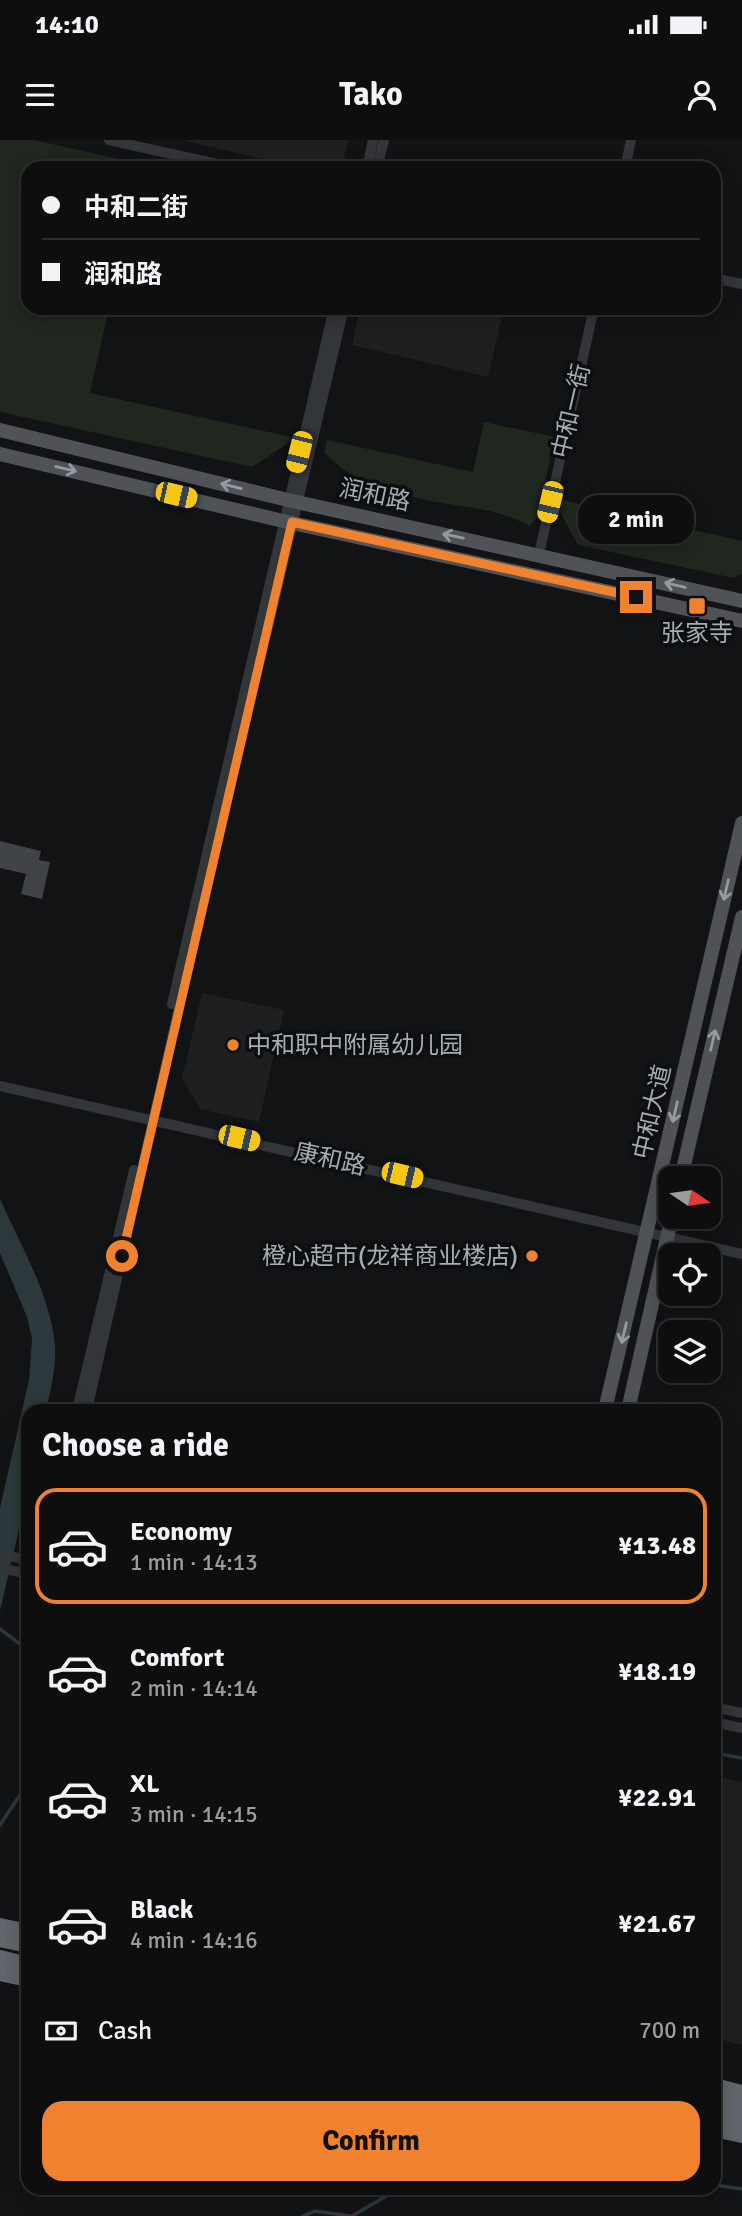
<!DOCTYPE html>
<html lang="en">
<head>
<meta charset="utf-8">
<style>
  :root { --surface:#0e0e0f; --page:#171718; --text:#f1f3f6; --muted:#9b9c9e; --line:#2e2e2f; --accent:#f0812f }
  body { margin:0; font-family:Signika,"Noto Sans SC",sans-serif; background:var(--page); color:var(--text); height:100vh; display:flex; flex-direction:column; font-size:26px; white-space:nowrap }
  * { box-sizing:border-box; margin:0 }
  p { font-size:23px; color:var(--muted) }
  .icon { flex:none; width:38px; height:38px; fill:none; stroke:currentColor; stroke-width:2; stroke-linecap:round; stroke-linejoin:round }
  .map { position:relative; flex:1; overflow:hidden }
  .panel { position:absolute; left:21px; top:1264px; width:700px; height:791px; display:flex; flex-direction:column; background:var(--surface); border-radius:21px; box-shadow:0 4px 18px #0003,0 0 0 2px var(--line) }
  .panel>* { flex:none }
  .guide { position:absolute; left:21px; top:21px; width:700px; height:154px; border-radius:21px; box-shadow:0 4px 18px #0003,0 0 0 2px var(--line); display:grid; align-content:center; height:154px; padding:0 21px; background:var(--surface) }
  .needle { width:46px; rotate:103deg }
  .fabs { position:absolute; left:658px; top:1026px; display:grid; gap:14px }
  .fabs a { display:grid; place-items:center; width:63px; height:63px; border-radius:14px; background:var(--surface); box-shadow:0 4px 18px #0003,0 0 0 2px var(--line); font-size:35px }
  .end { position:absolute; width:32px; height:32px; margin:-16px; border:9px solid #f0812f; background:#111; box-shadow:0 0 0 4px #111 }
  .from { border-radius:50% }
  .bubble { position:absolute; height:49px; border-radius:21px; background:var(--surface); box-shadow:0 4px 18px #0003,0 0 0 2px var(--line); font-size:23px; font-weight:700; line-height:49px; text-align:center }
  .car { position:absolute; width:21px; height:42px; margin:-21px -10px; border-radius:9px; box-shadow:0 0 5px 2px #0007; background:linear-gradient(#f5c518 24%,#345 0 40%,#f5c518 0 76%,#345 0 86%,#f5c518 0) }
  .guide b { display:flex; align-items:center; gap:24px; height:66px; font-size:26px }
  .guide b+b { border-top:2px solid var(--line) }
  .guide i { width:18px; height:18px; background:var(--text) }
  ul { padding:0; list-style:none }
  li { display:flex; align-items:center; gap:21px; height:116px; margin:0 14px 10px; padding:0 7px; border:4px solid transparent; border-radius:21px }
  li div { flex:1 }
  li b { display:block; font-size:26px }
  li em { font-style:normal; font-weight:700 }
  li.current { border-color:var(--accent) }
  li>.icon { width:63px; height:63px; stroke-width:1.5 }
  h2 { padding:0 21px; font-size:32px; line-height:84px }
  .pay { display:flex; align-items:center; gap:18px; height:77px; padding:0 21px; font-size:26px }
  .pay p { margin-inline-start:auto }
  .action { display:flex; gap:14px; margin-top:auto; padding:14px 21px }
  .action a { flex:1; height:80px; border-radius:21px; background:var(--accent); color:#111; font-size:28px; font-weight:700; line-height:80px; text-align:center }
  .status { display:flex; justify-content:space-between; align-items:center; height:49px; padding:0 35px; background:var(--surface); direction:ltr }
  .status svg { height:19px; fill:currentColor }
  header { display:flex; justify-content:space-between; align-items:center; height:91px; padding:0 21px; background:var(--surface); font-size:32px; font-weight:700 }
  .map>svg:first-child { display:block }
  .built { fill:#1e1f21 }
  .green { fill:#1f271f }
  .water { fill:#2c383c }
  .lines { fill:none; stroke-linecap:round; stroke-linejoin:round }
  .stream { stroke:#2c383c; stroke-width:3.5 }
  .building { fill:#414447 }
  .minor { stroke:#333639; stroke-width:10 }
  .major { stroke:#4f5358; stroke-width:14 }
  .highway { stroke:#5f656a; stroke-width:16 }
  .oneway { stroke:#939ba2 }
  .route { stroke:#f0812f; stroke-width:9 }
  .poi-dot { fill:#f0812f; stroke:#0d0e0f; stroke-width:2.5 }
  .labels { text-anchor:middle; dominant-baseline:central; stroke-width:7; stroke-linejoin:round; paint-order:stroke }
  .street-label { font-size:24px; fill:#a4adb4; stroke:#0d0e0f }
  .poi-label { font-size:24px; fill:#a4adb4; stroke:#0d0e0f }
</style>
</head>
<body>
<div class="status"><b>14:10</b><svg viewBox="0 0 49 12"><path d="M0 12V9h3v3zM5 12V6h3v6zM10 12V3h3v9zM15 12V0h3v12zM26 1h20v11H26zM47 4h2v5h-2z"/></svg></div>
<header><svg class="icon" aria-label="menu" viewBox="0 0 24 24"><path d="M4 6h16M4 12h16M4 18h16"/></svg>Tako<svg class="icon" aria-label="person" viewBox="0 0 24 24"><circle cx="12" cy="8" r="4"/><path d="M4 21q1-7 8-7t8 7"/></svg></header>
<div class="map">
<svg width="742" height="2076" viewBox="0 0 742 2076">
  <rect width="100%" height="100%" fill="#121314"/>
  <g class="built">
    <path d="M182,0H348L344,19L329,28H301Z"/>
    <path d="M360,168H504L488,237L352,205Z"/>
    <path d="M202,853L284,870L259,982L200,969L182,939Z"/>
    <path d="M714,1636L742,1642V1905L714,1898Z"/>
  </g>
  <g class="green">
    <path d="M0,0H34L141,24L140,28H28V168H109L90,253L292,297L291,301L252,327L0,272Z"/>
    <path d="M484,282L555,297L537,378L530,386C494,368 474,369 436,362C409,357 379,348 354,336C343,331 333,320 324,313L327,300L473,332Z"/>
    <path d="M562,360L742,401V433L734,438L578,405L560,372Z"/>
  </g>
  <path class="water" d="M0,1059C20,1105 51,1155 55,1206C56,1228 51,1249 46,1270H28V1350L0,1471V1368L29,1240L32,1199L27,1177L0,1113Z"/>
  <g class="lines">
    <g class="stream">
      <path d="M0,1489L28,1510"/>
      <path d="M714,1613L742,1618"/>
      <path d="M0,1685L28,1643"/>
      <path d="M714,2045L742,2049"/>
      <path d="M303,2076L315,2071L350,2076"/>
      <path d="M352,2076L388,2055L419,2048"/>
    </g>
  </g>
  <path class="building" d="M0,701L41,711L39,720L50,722L42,759L21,754L26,734L0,728Z"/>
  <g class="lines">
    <g class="minor">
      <path d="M109,0L235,28"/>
      <path d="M367,28L373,0"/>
      <path d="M377,28L384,0"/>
      <path d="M625,28L631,0"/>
      <path d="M714,138L742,144"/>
      <path d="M539,414L594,168"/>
      <path d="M172,864L334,168"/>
      <path d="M0,946L742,1114"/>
      <path d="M77,1270L134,1030"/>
      <path d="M87,1270L219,692L344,168"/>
      <path d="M0,1414L28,1420"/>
      <path d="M0,1428L28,1434"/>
      <path d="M714,1567L742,1573"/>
      <path d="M714,1582L742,1588"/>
    </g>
    <g class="major">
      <path d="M0,290L288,360L742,461"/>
      <path d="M0,314L283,381L742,481"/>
      <path d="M681,1038L742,777"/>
      <path d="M605,1270L742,683"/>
      <path d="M628,1270L672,1076"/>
    </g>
    <g class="highway">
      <path d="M0,1786L28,1792"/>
      <path d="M0,1799L28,1805"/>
      <path d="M0,1818L28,1825"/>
      <path d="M0,1833L28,1839"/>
      <path d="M714,1946L742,1953"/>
      <path d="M714,1962L742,1968"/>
      <path d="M714,1977L742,1982"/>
      <path d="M714,1989L742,1995"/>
    </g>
  </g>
  <defs><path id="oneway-shaft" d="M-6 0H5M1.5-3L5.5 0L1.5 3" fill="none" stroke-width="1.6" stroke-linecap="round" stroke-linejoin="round" transform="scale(1.75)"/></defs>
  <g class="oneway">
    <use href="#oneway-shaft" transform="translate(66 329) rotate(13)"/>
    <use href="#oneway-shaft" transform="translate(231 346) rotate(-166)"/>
    <use href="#oneway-shaft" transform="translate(453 396) rotate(-168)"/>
    <use href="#oneway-shaft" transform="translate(675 445) rotate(-167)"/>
    <use href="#oneway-shaft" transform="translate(726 750) rotate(103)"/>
    <use href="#oneway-shaft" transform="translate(713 900) rotate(-77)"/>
    <use href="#oneway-shaft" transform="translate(675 972) rotate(103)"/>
    <use href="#oneway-shaft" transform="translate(624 1193) rotate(103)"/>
  </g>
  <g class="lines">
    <path class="route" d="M122,1116L292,382L636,457"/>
  </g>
  <g class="poi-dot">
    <rect x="688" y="457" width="18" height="18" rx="3.5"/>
    <circle cx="233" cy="905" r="7"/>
    <circle cx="532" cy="1116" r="7"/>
  </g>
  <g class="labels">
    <g class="street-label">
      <text transform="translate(571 271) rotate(-77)">中和一街</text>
      <text transform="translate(375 355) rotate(12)">润和路</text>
      <text transform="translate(652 972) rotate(-77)">中和大道</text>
      <text transform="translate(330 1019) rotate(13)">康和路</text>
    </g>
    <g class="poi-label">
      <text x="697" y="493">张家寺</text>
      <text x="247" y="905" text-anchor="start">中和职中附属幼儿园</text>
      <text x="518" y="1116" text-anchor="end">橙心超市(龙祥商业楼店)</text>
    </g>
  </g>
</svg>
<div class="fabs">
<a><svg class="needle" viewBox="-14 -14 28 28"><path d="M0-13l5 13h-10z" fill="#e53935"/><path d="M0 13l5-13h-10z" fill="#9b9c9e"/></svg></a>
<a><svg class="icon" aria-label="locate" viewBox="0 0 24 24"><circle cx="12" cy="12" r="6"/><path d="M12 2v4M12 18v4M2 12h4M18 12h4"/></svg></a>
<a><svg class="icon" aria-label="layers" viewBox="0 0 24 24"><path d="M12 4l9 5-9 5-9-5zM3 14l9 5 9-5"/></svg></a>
</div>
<i class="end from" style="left:122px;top:1116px"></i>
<i class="end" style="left:636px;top:457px"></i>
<div class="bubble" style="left:578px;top:355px;width:116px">2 min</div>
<i class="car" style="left:299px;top:312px;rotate:194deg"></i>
<i class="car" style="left:176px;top:355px;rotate:103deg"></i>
<i class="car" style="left:550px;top:362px;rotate:193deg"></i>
<i class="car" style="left:239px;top:998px;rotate:103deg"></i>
<i class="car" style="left:402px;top:1035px;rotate:103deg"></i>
<div class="guide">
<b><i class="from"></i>中和二街</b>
<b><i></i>润和路</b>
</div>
<section class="panel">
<h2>Choose a ride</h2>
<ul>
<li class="current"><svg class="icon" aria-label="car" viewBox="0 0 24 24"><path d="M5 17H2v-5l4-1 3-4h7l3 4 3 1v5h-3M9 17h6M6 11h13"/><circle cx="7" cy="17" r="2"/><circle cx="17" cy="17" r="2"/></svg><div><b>Economy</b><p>1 min · 14:13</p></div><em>¥13.48</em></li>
<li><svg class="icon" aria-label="car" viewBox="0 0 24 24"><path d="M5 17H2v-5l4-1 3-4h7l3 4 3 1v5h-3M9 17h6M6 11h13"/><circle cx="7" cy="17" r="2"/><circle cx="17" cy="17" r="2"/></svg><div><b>Comfort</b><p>2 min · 14:14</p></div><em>¥18.19</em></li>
<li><svg class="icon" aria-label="car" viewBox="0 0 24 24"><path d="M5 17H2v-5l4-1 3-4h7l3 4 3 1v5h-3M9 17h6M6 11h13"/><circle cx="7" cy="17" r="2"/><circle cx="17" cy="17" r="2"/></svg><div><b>XL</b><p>3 min · 14:15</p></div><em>¥22.91</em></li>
<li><svg class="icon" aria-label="car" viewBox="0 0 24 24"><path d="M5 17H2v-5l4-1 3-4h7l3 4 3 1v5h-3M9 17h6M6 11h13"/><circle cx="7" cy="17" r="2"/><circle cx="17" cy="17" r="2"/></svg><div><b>Black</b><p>4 min · 14:16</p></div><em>¥21.67</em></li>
</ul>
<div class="pay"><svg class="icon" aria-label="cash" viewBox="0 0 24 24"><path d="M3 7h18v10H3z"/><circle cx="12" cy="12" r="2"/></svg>Cash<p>700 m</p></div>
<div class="action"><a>Confirm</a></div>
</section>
</div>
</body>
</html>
